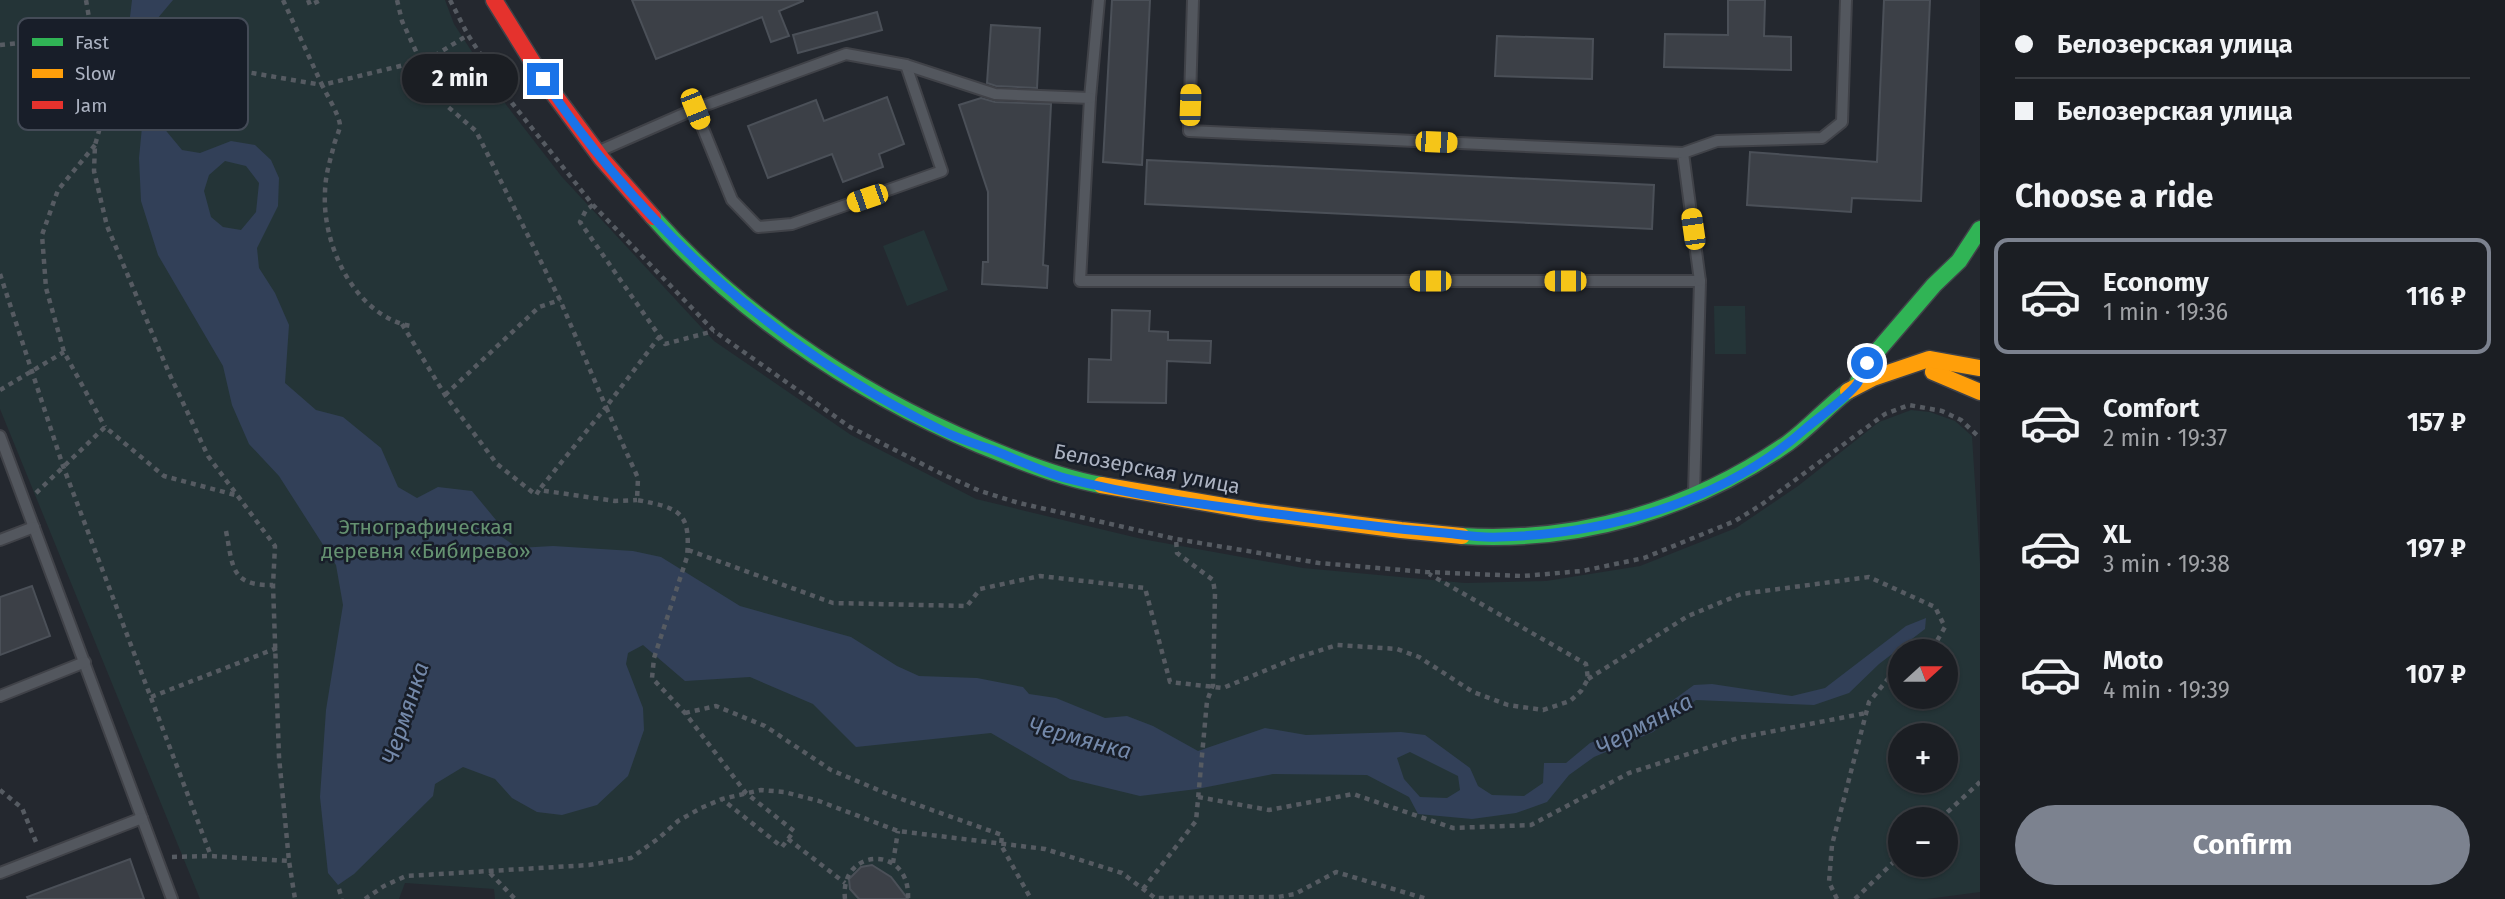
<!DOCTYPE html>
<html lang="en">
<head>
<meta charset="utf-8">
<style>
  :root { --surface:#1b1e23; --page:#24272b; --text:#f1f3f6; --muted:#a0a2a6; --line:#393c41; --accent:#7c828f }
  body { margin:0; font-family:"Fira Sans",sans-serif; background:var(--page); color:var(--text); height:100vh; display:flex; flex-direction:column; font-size:26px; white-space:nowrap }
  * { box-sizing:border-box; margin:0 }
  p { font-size:23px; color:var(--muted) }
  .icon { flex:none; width:38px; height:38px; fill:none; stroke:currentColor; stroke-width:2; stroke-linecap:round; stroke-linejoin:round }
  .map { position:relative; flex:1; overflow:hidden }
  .panel { display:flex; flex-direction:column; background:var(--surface); width:525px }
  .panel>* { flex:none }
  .hud { display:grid; align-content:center; height:154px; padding:0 35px; background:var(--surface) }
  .needle { width:46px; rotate:69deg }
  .controls { position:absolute; left:1888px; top:639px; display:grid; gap:14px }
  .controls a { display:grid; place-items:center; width:70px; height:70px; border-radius:50%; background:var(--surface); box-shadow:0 2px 5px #0004,0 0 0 2px var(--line); font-size:35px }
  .end { position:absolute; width:32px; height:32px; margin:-16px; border:9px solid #1a73e8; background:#fff; box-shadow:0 0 0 4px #fff }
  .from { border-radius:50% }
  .bubble { position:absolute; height:49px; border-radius:24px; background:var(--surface); box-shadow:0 2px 5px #0004,0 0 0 2px var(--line); font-size:23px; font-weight:700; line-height:49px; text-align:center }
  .car { position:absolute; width:21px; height:42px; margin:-21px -10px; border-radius:9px; box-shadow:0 0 5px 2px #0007; background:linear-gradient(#f5c518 24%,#345 0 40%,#f5c518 0 76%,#345 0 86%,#f5c518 0) }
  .hud b { display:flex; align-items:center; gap:24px; height:66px; font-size:26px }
  .hud b+b { border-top:2px solid var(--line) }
  .hud i { width:18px; height:18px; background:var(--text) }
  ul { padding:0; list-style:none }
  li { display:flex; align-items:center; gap:21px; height:116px; margin:0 14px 10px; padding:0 21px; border:4px solid transparent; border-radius:14px }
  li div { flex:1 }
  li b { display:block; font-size:26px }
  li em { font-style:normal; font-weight:700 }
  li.selected { border-color:var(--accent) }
  li>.icon { width:63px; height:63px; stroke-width:1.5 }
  h2 { padding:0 35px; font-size:32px; line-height:84px }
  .primary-button { display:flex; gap:14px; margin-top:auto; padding:14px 35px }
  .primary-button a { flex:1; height:80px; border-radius:42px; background:var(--accent); color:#fff; font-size:28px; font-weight:700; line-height:80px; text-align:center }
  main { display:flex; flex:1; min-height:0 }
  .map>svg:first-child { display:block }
  .green { fill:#243437; fill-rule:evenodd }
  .water { fill:#324058; fill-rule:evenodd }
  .building { fill:#3c4047; stroke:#4b5058; stroke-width:2 }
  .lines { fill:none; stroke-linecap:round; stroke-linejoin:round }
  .lane-casing { stroke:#404248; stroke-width:14 }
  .fast-casing { stroke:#404248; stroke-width:19 }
  .slow-casing { stroke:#404248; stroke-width:19 }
  .jam-casing { stroke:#404248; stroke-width:19 }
  .path { stroke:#565b62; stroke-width:4.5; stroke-dasharray:5 5; stroke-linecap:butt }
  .lane { stroke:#53575e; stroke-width:10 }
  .fast { stroke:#30b455; stroke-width:16 }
  .slow { stroke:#ff9f0a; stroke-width:16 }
  .jam { stroke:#e5322d; stroke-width:16 }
  .route { stroke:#1a73e8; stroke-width:9 }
  .labels { text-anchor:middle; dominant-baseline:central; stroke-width:5; stroke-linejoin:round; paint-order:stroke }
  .street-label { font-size:21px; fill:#acb3c2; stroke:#181e29 }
  .park-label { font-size:21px; fill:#659271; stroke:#181e29 }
  .water-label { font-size:23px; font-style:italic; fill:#7489aa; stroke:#181e29 }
  .key { fill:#181e29; stroke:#444b57; stroke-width:2 }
  .key-label { font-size:19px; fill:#acb3c2 }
</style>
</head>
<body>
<main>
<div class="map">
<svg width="1980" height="899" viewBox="0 0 1980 899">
  <rect width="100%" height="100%" fill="#24282f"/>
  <g class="green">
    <path d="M0,0H445L454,24L507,106L562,177L714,341L851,435L976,499L1142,539L1303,568L1465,583L1546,581L1640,566L1736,528L1798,486L1879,422L1911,410L1930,412L1955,421L1972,436L1980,564V892L1927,899H495L494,889L405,883L399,899H200L0,409ZM1900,651H1946V696H1900ZM1900,735H1946V780H1900ZM1900,819H1946V864H1900Z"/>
    <path d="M924,230L948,290L907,306L883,246Z"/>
    <path d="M1714,306H1745L1746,354H1715Z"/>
  </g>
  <path class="water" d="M132,0H173L152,25L153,115L182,150L200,153L231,141L255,145L271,160L279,178L278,206L257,248L259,268L275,293L289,325L285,383L316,410L343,417L381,448L398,487L417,498L438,487L472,491L496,520L499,535L518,548L553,546L633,551L661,557L740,606L851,637L897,666L919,676L977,678L1023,687L1029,694L1056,698L1105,718L1127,716L1153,726L1198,751L1265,728L1306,735L1401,732L1425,735L1470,768L1478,786L1492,795L1524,796L1543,783L1544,763H1566L1590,743L1643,722L1694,685L1712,684L1792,696L1825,688L1906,626L1926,618L1925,629L1879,664L1849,693L1814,705L1696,700L1653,732L1594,757L1569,775L1547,802L1516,813L1472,819L1418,814L1409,797L1367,775L1273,774L1197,789L1140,796L1070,779L991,733L856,747L813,704L750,677L685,681L643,645L628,653L626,664L643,708L644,730L628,776L597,805L562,815L537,812L512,798L495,779L463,767L435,784L433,796L354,874L338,885L328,873L320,797L326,710L343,605L336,565L279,476L249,444L232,405L223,366L158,255L141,201L139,158L142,127L138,22L130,17ZM225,161L246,166L259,183L256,212L241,230L223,227L211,217L204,191L209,175ZM1410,752L1458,776L1460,790L1447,798L1420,797L1404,779L1397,758Z"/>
  <g class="building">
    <path d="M632,0H803V1L779,11L789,36L771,42L762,17L656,59Z"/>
    <path d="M1112,0H1150L1142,165L1103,162Z"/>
    <path d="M1728,0H1765L1764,36L1791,37V70L1664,67L1665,34L1728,35Z"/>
    <path d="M1884,0H1930L1921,201L1852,198L1851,212L1747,205L1750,152L1877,162Z"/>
    <path d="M877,12L882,30L798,53L793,35Z"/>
    <path d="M991,25L1040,28L1037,88L996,86L987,83Z"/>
    <path d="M1497,36L1593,39L1592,79L1495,76Z"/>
    <path d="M887,97L904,144L879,154L883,167L843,182L832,154L768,178L748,126L816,100L824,121Z"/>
    <path d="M981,98L995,102L1051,104L1043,265L1048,266L1047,288L982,284L983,262H988V192L959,105Z"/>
    <path d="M1147,160L1654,185L1652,229L1145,204Z"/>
    <path d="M1112,310L1150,311L1149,331L1168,332V340L1211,341L1210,363L1167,361L1166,403L1088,402L1089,359L1111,360Z"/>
    <path d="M32,586L50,636L0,655V597Z"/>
    <path d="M130,859L144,899H28L27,897Z"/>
    <path d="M872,865L891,877L908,899H859L850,889L849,879L861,867Z"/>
  </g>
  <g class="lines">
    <g class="lane-casing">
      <g id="lane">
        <path d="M1099,0L1090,98L1080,281H1700L1694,493"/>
        <path d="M1193,0L1189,131L1683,153L1700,281"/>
        <path d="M695,109L732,200L758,227L792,224L942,171L906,65"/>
        <path d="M597,152L695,109L846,54L906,65L995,94L1090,98"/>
        <path d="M1683,153L1717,141L1822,138L1842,122L1846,0"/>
        <path d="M0,436L172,899"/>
        <path d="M0,540L34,527"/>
        <path d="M0,696L85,662"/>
        <path d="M0,873L142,818"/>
      </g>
    </g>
    <g class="fast-casing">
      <g id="fast">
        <path d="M653,217C745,321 876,405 1005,455C1037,468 1067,479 1101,485"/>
        <path d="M1856,386L1867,363L1934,285L1959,261L1980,229"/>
        <path d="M1462,536C1579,543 1692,510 1788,443C1810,427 1827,407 1848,391"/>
      </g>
    </g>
    <g class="slow-casing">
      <g id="slow">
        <path d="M1933,372L1980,392"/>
        <path d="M1848,391L1873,378L1929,359L1980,368"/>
        <path d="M1101,485L1259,512L1401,530L1462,536"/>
      </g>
    </g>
    <g class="jam-casing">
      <path id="jam" d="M494,0L545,82L602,159L653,217"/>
    </g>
    <g class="path">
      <path d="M86,0L96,59L99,131L95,145L94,171L107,226L169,373L208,456L275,546L273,585L279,757L289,861L295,899"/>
      <path d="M283,0L322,85L429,59L468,35"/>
      <path d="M308,0L310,5L321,0"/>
      <path d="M397,0L402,21L420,60L447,106L476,131L560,300L606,407L539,490"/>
      <path d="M450,0L468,35L512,103L593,205L714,331L850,427L940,473L980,491L1019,503L1176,539L1319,563L1426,572L1523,576L1582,571L1644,558L1735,521L1761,505L1885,414L1909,405L1942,411L1961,420L1980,438"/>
      <path d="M0,45L69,38L96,59L194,63L322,85C327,95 339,115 340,125C340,130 335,140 334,145C330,161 325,176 325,193C322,245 355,316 411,326"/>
      <path d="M95,145L58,190L42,235L46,288L64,352L105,427"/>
      <path d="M593,205L586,210L580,222L665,344L714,331"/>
      <path d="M0,274L63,466L211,856"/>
      <path d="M402,324L445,395L497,464L536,495L539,490L615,501L637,500"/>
      <path d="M660,336L606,407L638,478L637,500C680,508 691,512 687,557L654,658L652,678L685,713L746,793L794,831L782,847L723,800"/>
      <path d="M0,390L64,352"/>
      <path d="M445,395L539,307L560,300"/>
      <path d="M36,493L105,427L164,476L239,496"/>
      <path d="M226,531C233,566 230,586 273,585"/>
      <path d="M688,550L833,603L967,606L980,589L1040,576L1145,588L1170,682L1223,688L1293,659L1337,645L1397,649L1419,657L1473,692L1508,705L1543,710L1570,701L1581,691L1588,679L1586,664L1429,574"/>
      <path d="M1588,679L1688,616L1741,594L1869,577L1935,607L1945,627L1931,651"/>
      <path d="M151,697L277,648"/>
      <path d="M685,713L716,706L765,726L831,770L890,795L1002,835L1001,845L1031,899"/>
      <path d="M0,790L22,808L36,842"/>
      <path d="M1198,797L1269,810L1353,794L1453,828L1531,825L1629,773L1738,738L1866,713"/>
      <path d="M1940,819L1980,782"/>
      <path d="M788,839L845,883"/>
      <path d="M172,857L211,856L289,861"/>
      <path d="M893,863L898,831"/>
      <path d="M490,873L515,899"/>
      <path d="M339,889L342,899"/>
      <path d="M1143,889L1196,821L1207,701L1213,685L1215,593L1213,580L1177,553L1176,539"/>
      <path d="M365,899L384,886L406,876L589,865L631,858L659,838L678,821L701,808L722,799L761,790L784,792L819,801L898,831L1045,849L1122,873L1155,898L1278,897L1295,894L1336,872L1427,899"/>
      <path d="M845,899C839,847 911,844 908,899"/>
      <path d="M1837,899L1829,882L1832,845L1869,702L1892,674L1900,670"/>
      <path d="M1855,899L1900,856"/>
    </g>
    <use href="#lane" class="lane"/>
    <use href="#fast" class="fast"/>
    <use href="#slow" class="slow"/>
    <use href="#jam" class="jam"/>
  </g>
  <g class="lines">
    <path class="route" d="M543,79C643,229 780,352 943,431C959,439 976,444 993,450C1016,459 1040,471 1065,478C1134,496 1206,505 1277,514C1333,521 1389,529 1445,533C1463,535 1481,538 1499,537C1606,534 1723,502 1805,429C1819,417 1847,398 1857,384C1861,378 1864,370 1867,363"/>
  </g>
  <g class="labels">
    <g class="street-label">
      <text transform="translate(1147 469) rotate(11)">Белозерская улица</text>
    </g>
    <g class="park-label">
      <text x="426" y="527">Этнографическая<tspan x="426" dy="24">деревня «Бибирево»</tspan></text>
    </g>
    <g class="water-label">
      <text transform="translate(405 713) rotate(-72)">Чермянка</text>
      <text transform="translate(1644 724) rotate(-28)">Чермянка</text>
      <text transform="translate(1080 738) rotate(15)">Чермянка</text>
    </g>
  </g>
  <rect x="18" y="18" width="230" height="112" rx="10" class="key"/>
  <rect x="32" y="38" width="31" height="8" fill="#30b455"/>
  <rect x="32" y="69" width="31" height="9" fill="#ff9f0a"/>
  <rect x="32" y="101" width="31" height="8" fill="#e5322d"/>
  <g class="key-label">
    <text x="75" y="49">Fast</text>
    <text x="75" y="80">Slow</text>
    <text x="75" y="112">Jam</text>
  </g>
</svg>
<div class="controls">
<a><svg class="needle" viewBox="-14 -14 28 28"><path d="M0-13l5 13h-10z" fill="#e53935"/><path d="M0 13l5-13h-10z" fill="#a0a2a6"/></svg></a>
<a>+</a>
<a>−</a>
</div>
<i class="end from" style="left:1867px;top:363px"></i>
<i class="end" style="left:543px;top:79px"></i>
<div class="bubble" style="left:402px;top:54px;width:116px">2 min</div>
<i class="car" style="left:1190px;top:105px;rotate:2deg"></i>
<i class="car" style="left:695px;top:109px;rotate:158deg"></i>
<i class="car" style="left:1436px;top:142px;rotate:92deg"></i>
<i class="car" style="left:867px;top:198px;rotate:251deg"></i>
<i class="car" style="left:1693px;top:229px;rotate:352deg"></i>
<i class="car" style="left:1430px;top:281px;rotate:270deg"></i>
<i class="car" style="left:1565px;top:281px;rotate:270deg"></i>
</div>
<section class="panel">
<div class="hud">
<b><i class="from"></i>Белозерская улица</b>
<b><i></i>Белозерская улица</b>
</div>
<h2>Choose a ride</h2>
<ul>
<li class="selected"><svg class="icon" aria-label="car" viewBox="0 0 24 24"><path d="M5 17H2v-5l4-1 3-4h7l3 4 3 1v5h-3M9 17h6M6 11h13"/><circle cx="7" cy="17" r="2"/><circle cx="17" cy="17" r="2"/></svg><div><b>Economy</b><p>1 min · 19:36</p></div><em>116 ₽</em></li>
<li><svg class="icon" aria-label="car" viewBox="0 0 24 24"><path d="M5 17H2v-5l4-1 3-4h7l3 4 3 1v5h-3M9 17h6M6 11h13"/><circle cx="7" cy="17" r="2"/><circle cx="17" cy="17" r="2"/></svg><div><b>Comfort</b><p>2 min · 19:37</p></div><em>157 ₽</em></li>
<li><svg class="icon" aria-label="car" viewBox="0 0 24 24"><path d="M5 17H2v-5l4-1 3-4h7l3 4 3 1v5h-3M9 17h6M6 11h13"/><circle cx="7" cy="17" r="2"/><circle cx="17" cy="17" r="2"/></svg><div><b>XL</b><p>3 min · 19:38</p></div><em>197 ₽</em></li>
<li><svg class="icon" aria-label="car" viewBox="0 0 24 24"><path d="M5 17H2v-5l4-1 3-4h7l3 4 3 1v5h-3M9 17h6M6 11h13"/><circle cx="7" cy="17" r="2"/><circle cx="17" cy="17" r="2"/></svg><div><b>Moto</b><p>4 min · 19:39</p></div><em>107 ₽</em></li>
</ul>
<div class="primary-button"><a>Confirm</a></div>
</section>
</main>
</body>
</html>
